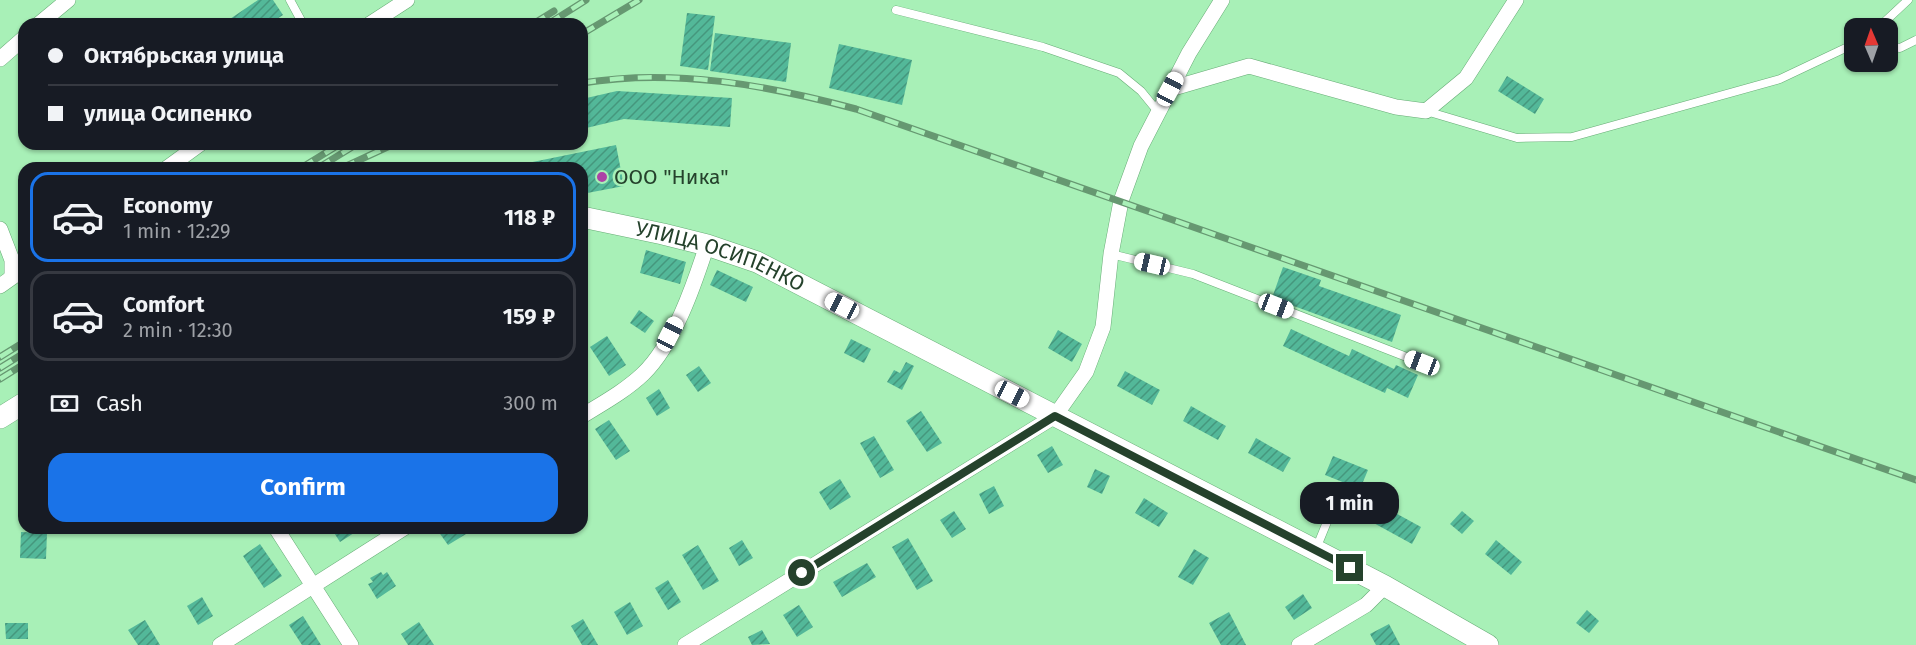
<!DOCTYPE html>
<html lang="en">
<head>
<meta charset="utf-8">
<style>
  :root { --surface:#171b24; --page:#20242c; --text:#f1f3f6; --muted:#9ea1a6; --line:#363941; --accent:#1a73e8 }
  body { margin:0; font-family:"Fira Sans",sans-serif; background:var(--page); color:var(--text); height:100vh; display:flex; flex-direction:column; font-size:22px; white-space:nowrap }
  * { box-sizing:border-box; margin:0 }
  p { font-size:20px; color:var(--muted) }
  .icon { flex:none; width:33px; height:33px; fill:none; stroke:currentColor; stroke-width:2; stroke-linecap:round; stroke-linejoin:round }
  .map { position:relative; flex:1; overflow:hidden }
  .drawer { position:absolute; left:18px; top:162px; width:570px; height:372px; display:flex; flex-direction:column; background:var(--surface); border-radius:18px; box-shadow:0 2px 4px #0004 }
  .drawer>* { flex:none }
  .top-card { position:absolute; left:18px; top:18px; width:570px; height:132px; border-radius:18px; box-shadow:0 2px 4px #0004; display:grid; align-content:center; height:132px; padding:0 30px; background:var(--surface) }
  .needle { width:39px; rotate:358deg }
  .controls { position:absolute; left:1844px; top:18px; display:grid; gap:12px }
  .controls a { display:grid; place-items:center; width:54px; height:54px; border-radius:12px; background:var(--surface); box-shadow:0 2px 4px #0004; font-size:30px }
  .end { position:absolute; width:27px; height:27px; margin:-14px; border:8px solid #25422c; background:#fff; box-shadow:0 0 0 3px #fff }
  .from { border-radius:50% }
  .bubble { position:absolute; height:42px; border-radius:18px; background:var(--surface); box-shadow:0 2px 4px #0004; font-size:20px; font-weight:700; line-height:42px; text-align:center }
  .car { position:absolute; width:18px; height:36px; margin:-18px -9px; border-radius:8px; box-shadow:0 0 4px 2px #0007; background:linear-gradient(#fff 24%,#345 0 40%,#fff 0 76%,#345 0 86%,#fff 0) }
  .top-card b { display:flex; align-items:center; gap:21px; height:57px; font-size:22px }
  .top-card b+b { border-top:2px solid var(--line) }
  .top-card i { width:15px; height:15px; background:var(--text) }
  ul { padding:10px 0 0; list-style:none }
  li { display:flex; align-items:center; gap:18px; height:90px; margin:0 12px 9px; padding:0 18px; border:3px solid var(--line); border-radius:18px }
  li div { flex:1 }
  li b { display:block; font-size:22px }
  li em { font-style:normal; font-weight:700 }
  li.active { border-color:var(--accent) }
  li>.icon { width:54px; height:54px; stroke-width:1.5 }
  .pay { display:flex; align-items:center; gap:15px; height:66px; padding:0 30px; font-size:22px }
  .pay p { margin-inline-start:auto }
  .button { display:flex; gap:12px; margin-top:auto; padding:12px 30px }
  .button a { flex:1; height:69px; border-radius:18px; background:var(--accent); color:#fff; font-size:24px; font-weight:700; line-height:69px; text-align:center }
  .map>svg:first-child { display:block }
  .building { fill:url(#building-hatch) }
  .lines { fill:none; stroke-linecap:round; stroke-linejoin:round }
  .lane-casing { stroke:#67ac76; stroke-width:9 }
  .street-casing { stroke:#67ac76; stroke-width:16 }
  .secondary-casing { stroke:#67ac76; stroke-width:22 }
  .lane { stroke:#fff; stroke-width:8 }
  .street { stroke:#fff; stroke-width:15 }
  .secondary { stroke:#fff; stroke-width:21 }
  .rail-casing { stroke:#669871; stroke-width:7 }
  .rail { stroke:#a8f0b7; stroke-width:4.5; stroke-dasharray:14; stroke-linecap:butt }
  .route { stroke:#25422c; stroke-width:8 }
  .poi-dot { fill:#ac43a6; stroke:#a8f0b7; stroke-width:2 }
  .labels { text-anchor:middle; dominant-baseline:central; stroke-width:5; stroke-linejoin:round; paint-order:stroke }
  .poi-label { font-size:21px; fill:#25422c; stroke:#a8f0b7; text-anchor:start }
  .street-label { font-size:21px; fill:#25422c; stroke:#a8f0b7 }
</style>
</head>
<body>
<div class="map">
<svg width="1916" height="645" viewBox="0 0 1916 645">
  <defs>
    <pattern id="building-hatch" width="6" height="6" patternUnits="userSpaceOnUse" patternTransform="scale(1.5)"><rect width="6" height="6" fill="#53b899"/><path d="M-1 1l2-2M0 6l6-6M5 7l2-2" fill="none" stroke="#45977d"/></pattern>
  </defs>
  <rect width="100%" height="100%" fill="#a8f0b7"/>
  <g class="building">
    <path d="M258,0H273L283,15L269,24H233L230,19Z"/>
    <path d="M687,13L715,16L708,70L680,66Z"/>
    <path d="M715,33L791,43L786,82L710,71Z"/>
    <path d="M839,44L912,60L902,105L829,88Z"/>
    <path d="M1507,76L1544,99L1535,114L1498,91Z"/>
    <path d="M617,91L732,98L730,127L624,119L582,129V99Z"/>
    <path d="M616,145L624,186L582,194V168H503Z"/>
    <path d="M486,162L488,168H461V167Z"/>
    <path d="M646,250L686,262L680,284L640,273Z"/>
    <path d="M1283,267L1321,280L1319,286L1401,315L1392,342L1272,298Z"/>
    <path d="M717,270L753,287L746,302L710,285Z"/>
    <path d="M639,310L654,321L645,333L630,323Z"/>
    <path d="M1291,329L1349,356L1352,349L1394,369L1396,365L1418,375L1408,398L1387,388L1385,393L1283,346Z"/>
    <path d="M1058,330L1082,344L1072,362L1048,348Z"/>
    <path d="M607,336L626,365L609,376L590,347Z"/>
    <path d="M851,339L871,349L864,363L844,353Z"/>
    <path d="M906,362L914,366L902,390L887,382L894,370L900,373Z"/>
    <path d="M699,366L711,383L698,392L686,375Z"/>
    <path d="M1125,371L1160,390L1152,405L1117,386Z"/>
    <path d="M659,389L670,408L657,416L646,398Z"/>
    <path d="M1191,406L1226,426L1218,440L1183,421Z"/>
    <path d="M921,411L942,443L927,452L906,421Z"/>
    <path d="M609,420L630,451L616,460L595,429Z"/>
    <path d="M874,436L894,470L880,478L860,443Z"/>
    <path d="M1256,438L1291,458L1283,472L1248,453Z"/>
    <path d="M1052,446L1063,465L1048,473L1037,455Z"/>
    <path d="M1333,456L1368,470L1360,489L1325,475Z"/>
    <path d="M1095,469L1110,476L1102,494L1087,487Z"/>
    <path d="M840,479L851,497L830,510L819,492Z"/>
    <path d="M994,486L1004,506L989,514L979,494Z"/>
    <path d="M1144,498L1168,513L1159,527L1135,513Z"/>
    <path d="M1379,504L1421,527L1412,544L1370,521Z"/>
    <path d="M954,511L966,529L952,538L940,520Z"/>
    <path d="M1462,511L1474,521L1462,534L1450,524Z"/>
    <path d="M331,528H355L357,531L340,542Z"/>
    <path d="M442,528H470L471,531L448,545L438,531Z"/>
    <path d="M21,532L47,533L46,559L20,558Z"/>
    <path d="M908,538L933,581L917,590L892,547Z"/>
    <path d="M742,540L753,558L739,566L729,548Z"/>
    <path d="M1496,540L1522,562L1511,575L1485,554Z"/>
    <path d="M260,544L282,576L264,588L243,556Z"/>
    <path d="M698,545L719,581L703,590L682,555Z"/>
    <path d="M1194,549L1209,558L1193,585L1178,577Z"/>
    <path d="M867,563L876,577L842,597L833,582Z"/>
    <path d="M381,572L383,575L387,572L396,586L377,599L368,584L373,582L370,578Z"/>
    <path d="M668,580L681,602L668,610L655,588Z"/>
    <path d="M1303,594L1312,608L1294,620L1285,607Z"/>
    <path d="M202,597L213,616L198,625L187,606Z"/>
    <path d="M630,602L643,626L627,635L614,612Z"/>
    <path d="M799,605L813,627L797,637L783,615Z"/>
    <path d="M1587,610L1599,621L1589,633L1576,623Z"/>
    <path d="M1229,612L1246,645H1221L1209,623Z"/>
    <path d="M303,616L321,645H302L289,625Z"/>
    <path d="M583,619L598,645H582L571,626Z"/>
    <path d="M145,620L160,645H138L128,630Z"/>
    <path d="M419,622L434,645H408L401,634Z"/>
    <path d="M5,623H28V639H6Z"/>
    <path d="M1389,624L1400,645H1376L1370,634Z"/>
    <path d="M762,630L770,644L752,645L748,637Z"/>
  </g>
  <g class="lines">
    <g class="lane-casing">
      <g id="lane">
        <path d="M290,0L303,24"/>
        <path d="M896,10L1043,47L1119,73L1141,91L1159,113"/>
        <path d="M1878,28L1908,0"/>
        <path d="M1887,46L1900,48L1916,40"/>
        <path d="M1426,111L1517,138L1572,137L1780,79L1854,44"/>
        <path d="M1111,254L1193,274L1422,363"/>
        <path d="M1316,549L1338,495"/>
      </g>
    </g>
    <g class="street-casing">
      <g id="street">
        <path d="M39,24L68,0"/>
        <path d="M370,24L407,0"/>
        <path d="M0,59L24,38"/>
        <path d="M1170,89L1249,66L1396,107L1426,111L1466,78L1516,0"/>
        <path d="M167,168L200,144"/>
        <path d="M0,229L12,260V276"/>
        <path d="M0,286L24,269"/>
        <path d="M582,416C603,403 625,391 643,374C674,344 694,285 707,245"/>
        <path d="M276,528L351,645"/>
        <path d="M220,645L404,528"/>
        <path d="M685,645L1055,416L1086,372L1103,327L1111,254L1121,201L1141,146L1189,53L1222,0"/>
        <path d="M1299,645L1366,605L1385,586"/>
      </g>
    </g>
    <g class="secondary-casing">
      <g id="secondary">
        <path id="s1" d="M582,217L663,234L707,245L757,262L1385,586L1488,645"/>
        <path d="M0,418L24,403"/>
      </g>
    </g>
    <use href="#lane" class="lane"/>
    <use href="#street" class="street"/>
    <use href="#secondary" class="secondary"/>
    <g class="rail-casing">
      <g id="rail">
        <path d="M533,24L554,11"/>
        <path d="M548,24L586,0"/>
        <path d="M582,34L639,0"/>
        <path d="M582,83C674,68 767,85 856,109L1916,480"/>
        <path d="M301,168L340,144"/>
        <path d="M318,168L357,144"/>
        <path d="M342,168L394,144"/>
        <path d="M0,357L24,342"/>
        <path d="M0,368L24,353"/>
        <path d="M0,379L24,364"/>
      </g>
    </g>
    <use href="#rail" class="rail"/>
  </g>
  <g class="lines">
    <path class="route" d="M802,573L1055,416L1350,568"/>
  </g>
  <circle class="poi-dot" cx="602" cy="177" r="6"/>
  <g class="labels">
    <g class="poi-label">
      <text x="614" y="177">ООО "Ника"</text>
    </g>
    <g class="street-label">
      <text stroke="none"><textPath href="#s1" startOffset="144">УЛИЦА ОСИПЕНКО</textPath></text>
    </g>
  </g>
</svg>
<div class="controls">
<a><svg class="needle" viewBox="-14 -14 28 28"><path d="M0-13l5 13h-10z" fill="#e53935"/><path d="M0 13l5-13h-10z" fill="#9ea1a6"/></svg></a>
</div>
<i class="end from" style="left:802px;top:573px"></i>
<i class="end" style="left:1350px;top:568px"></i>
<div class="bubble" style="left:1300px;top:482px;width:99px">1 min</div>
<i class="car" style="left:1170px;top:89px;rotate:28deg"></i>
<i class="car" style="left:1152px;top:264px;rotate:283deg"></i>
<i class="car" style="left:842px;top:306px;rotate:297deg"></i>
<i class="car" style="left:1276px;top:306px;rotate:111deg"></i>
<i class="car" style="left:670px;top:334px;rotate:27deg"></i>
<i class="car" style="left:1422px;top:363px;rotate:291deg"></i>
<i class="car" style="left:1012px;top:394px;rotate:117deg"></i>
<div class="top-card">
<b><i class="from"></i>Октябрьская улица</b>
<b><i></i>улица Осипенко</b>
</div>
<section class="drawer">
<ul>
<li class="active"><svg class="icon" aria-label="car" viewBox="0 0 24 24"><path d="M5 17H2v-5l4-1 3-4h7l3 4 3 1v5h-3M9 17h6M6 11h13"/><circle cx="7" cy="17" r="2"/><circle cx="17" cy="17" r="2"/></svg><div><b>Economy</b><p>1 min · 12:29</p></div><em>118 ₽</em></li>
<li><svg class="icon" aria-label="car" viewBox="0 0 24 24"><path d="M5 17H2v-5l4-1 3-4h7l3 4 3 1v5h-3M9 17h6M6 11h13"/><circle cx="7" cy="17" r="2"/><circle cx="17" cy="17" r="2"/></svg><div><b>Comfort</b><p>2 min · 12:30</p></div><em>159 ₽</em></li>
</ul>
<div class="pay"><svg class="icon" aria-label="cash" viewBox="0 0 24 24"><path d="M3 7h18v10H3z"/><circle cx="12" cy="12" r="2"/></svg>Cash<p>300 m</p></div>
<div class="button"><a>Confirm</a></div>
</section>
</div>
</body>
</html>
